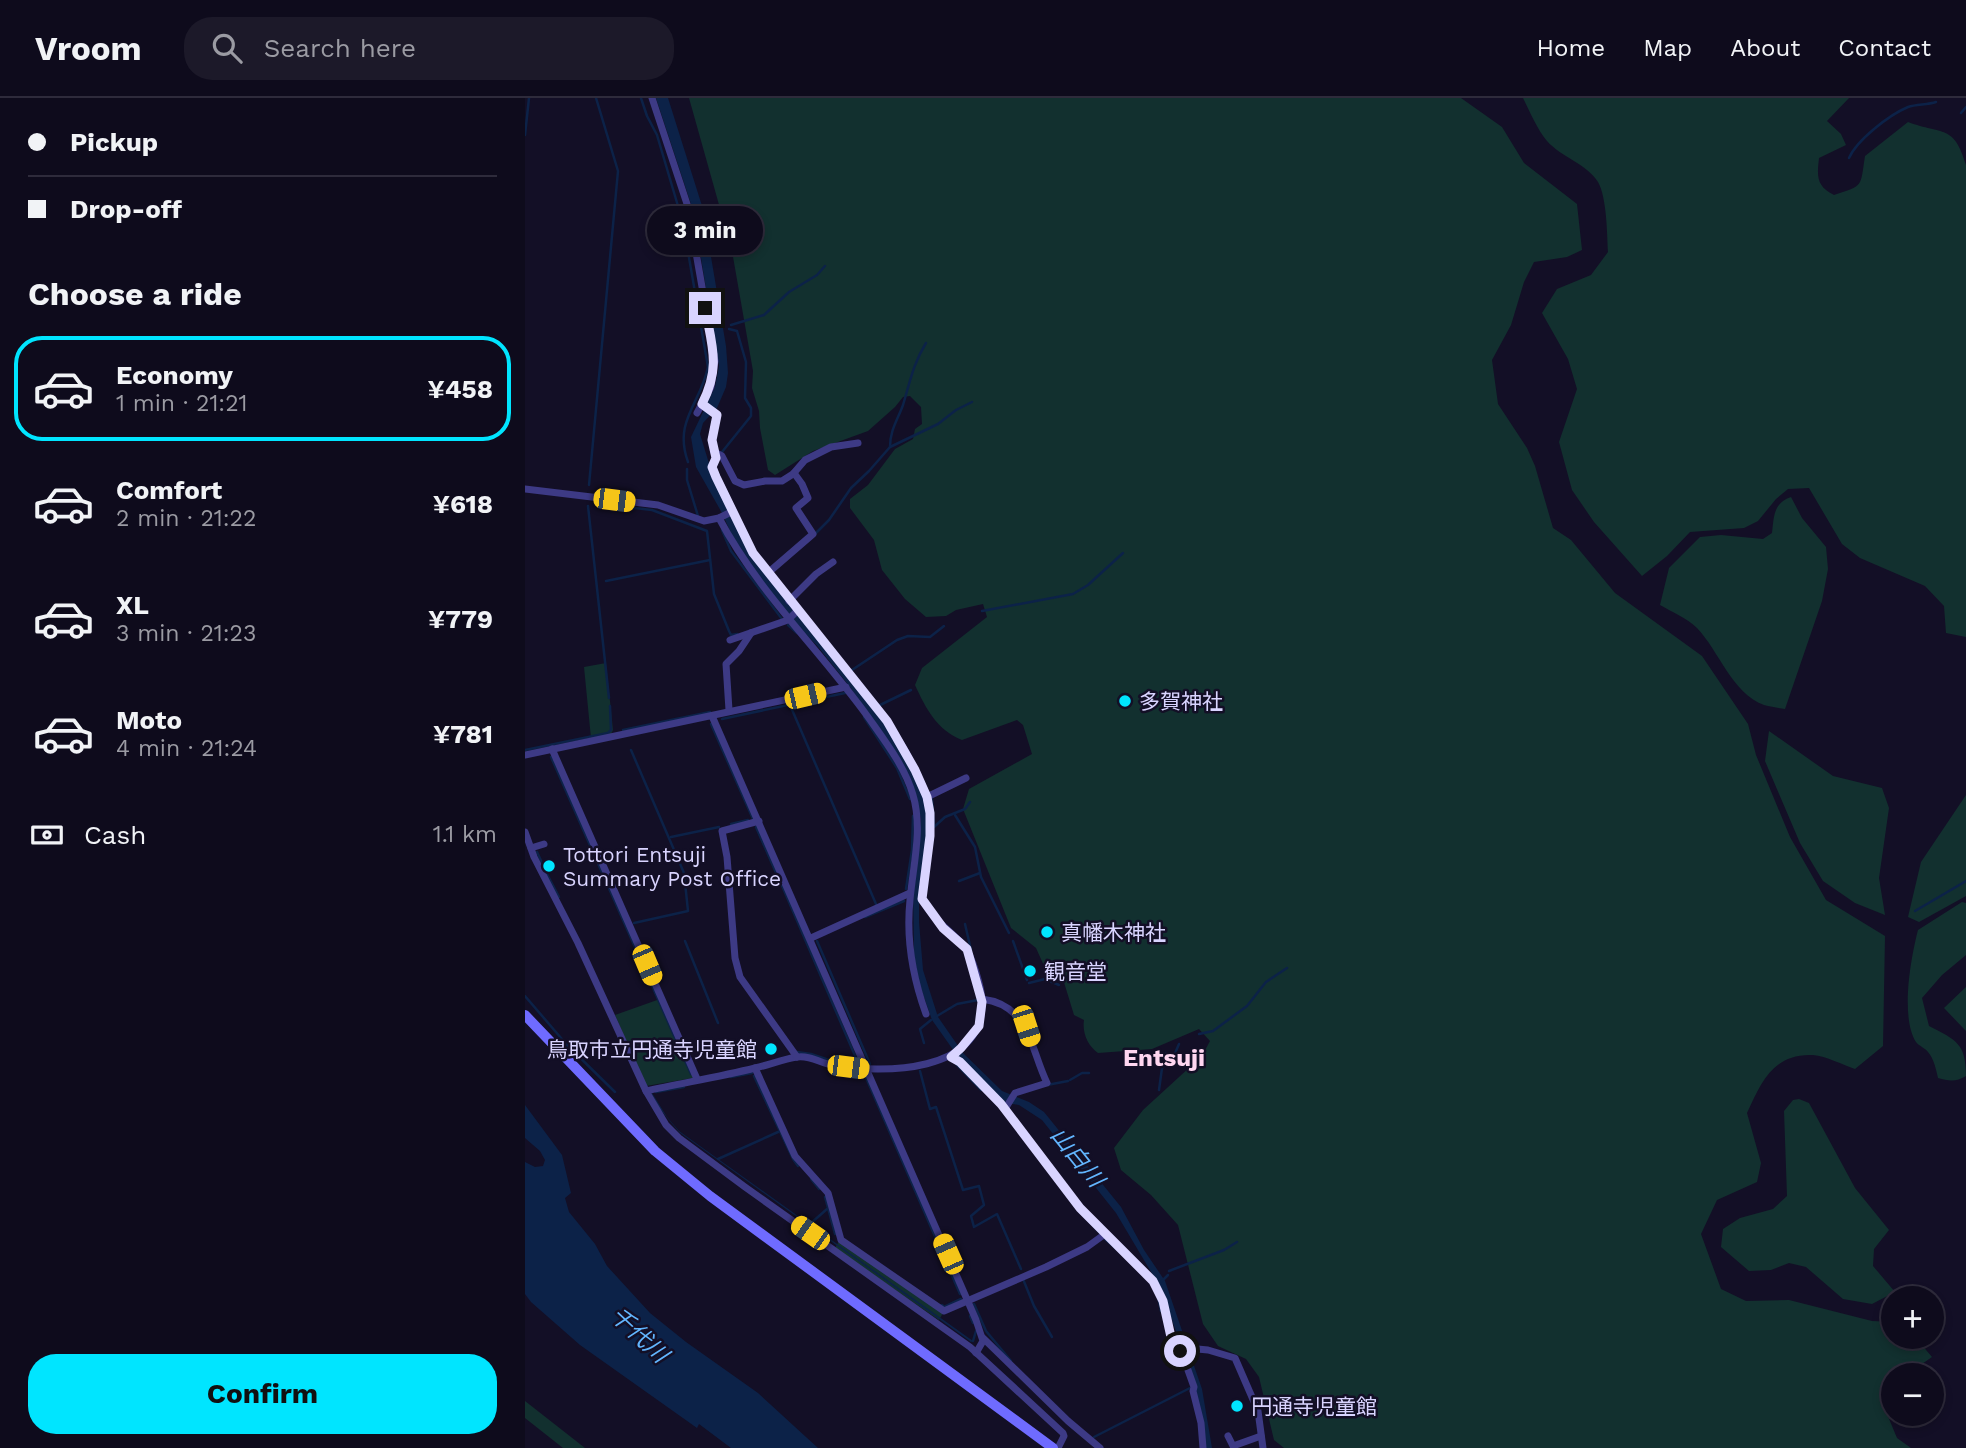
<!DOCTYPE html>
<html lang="en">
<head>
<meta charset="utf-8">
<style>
  :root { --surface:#0e0b1c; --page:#1c1929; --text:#f1f3f6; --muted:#9b9ba3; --line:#2e2b3b; --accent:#00e5ff }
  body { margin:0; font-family:"Work Sans","Noto Sans JP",sans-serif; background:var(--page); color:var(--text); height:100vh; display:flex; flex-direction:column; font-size:26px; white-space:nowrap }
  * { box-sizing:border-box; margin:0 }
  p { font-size:23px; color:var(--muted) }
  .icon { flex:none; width:38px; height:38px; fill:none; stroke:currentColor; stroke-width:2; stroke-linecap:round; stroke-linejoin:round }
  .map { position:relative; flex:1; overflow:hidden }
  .sheet { display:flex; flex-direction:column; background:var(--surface); width:525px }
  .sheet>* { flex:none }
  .hud { display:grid; align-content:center; height:154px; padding:0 28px; background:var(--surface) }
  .buttons { position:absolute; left:1356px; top:1188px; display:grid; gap:14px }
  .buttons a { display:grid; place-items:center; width:63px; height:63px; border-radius:50%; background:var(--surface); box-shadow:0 4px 10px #0003,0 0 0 2px var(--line); font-size:35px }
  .end { position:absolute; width:32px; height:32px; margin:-16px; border:9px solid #d9d4ff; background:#111; box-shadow:0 0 0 4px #111 }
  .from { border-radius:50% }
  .bubble { position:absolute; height:49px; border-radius:24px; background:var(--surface); box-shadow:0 4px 10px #0003,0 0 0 2px var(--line); font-size:23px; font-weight:700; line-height:49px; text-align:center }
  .car { position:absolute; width:21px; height:42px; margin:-21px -10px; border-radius:9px; box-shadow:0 0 5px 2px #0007; background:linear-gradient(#f5c518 24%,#345 0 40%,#f5c518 0 76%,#345 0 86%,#f5c518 0) }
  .hud b { display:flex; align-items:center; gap:24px; height:66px; font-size:26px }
  .hud b+b { border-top:2px solid var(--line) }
  .hud i { width:18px; height:18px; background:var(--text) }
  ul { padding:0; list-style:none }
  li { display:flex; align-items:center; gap:21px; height:105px; margin:0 14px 10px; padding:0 14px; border:4px solid transparent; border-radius:28px }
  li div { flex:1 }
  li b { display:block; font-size:26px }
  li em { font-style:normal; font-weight:700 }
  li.on { border-color:var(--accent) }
  li>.icon { width:63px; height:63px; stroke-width:1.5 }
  h2 { padding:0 28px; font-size:32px; line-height:84px }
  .pay { display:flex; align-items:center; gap:18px; height:77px; padding:0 28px; font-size:26px }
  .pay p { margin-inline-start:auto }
  .cta { display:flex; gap:14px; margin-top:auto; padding:14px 28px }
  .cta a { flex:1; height:80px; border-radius:28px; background:var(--accent); color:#111; font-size:28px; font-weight:700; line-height:80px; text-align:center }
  header { display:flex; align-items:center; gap:42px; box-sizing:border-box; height:98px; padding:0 35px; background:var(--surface); border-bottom:2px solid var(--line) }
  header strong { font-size:33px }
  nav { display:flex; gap:38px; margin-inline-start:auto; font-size:24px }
  .search { width:490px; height:63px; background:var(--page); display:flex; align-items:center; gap:18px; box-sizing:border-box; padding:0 24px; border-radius:28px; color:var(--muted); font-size:26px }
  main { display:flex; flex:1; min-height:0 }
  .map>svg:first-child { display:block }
  .green { fill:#12302f }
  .water { fill:#0c2248 }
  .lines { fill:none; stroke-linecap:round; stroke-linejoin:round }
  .stream { stroke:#0c2248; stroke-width:2.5 }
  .street { stroke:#3d3a85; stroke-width:7 }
  .secondary { stroke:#6f6bff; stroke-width:10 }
  .route { stroke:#d9d4ff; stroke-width:9 }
  .poi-dot { fill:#00e5ff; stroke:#130f26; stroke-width:2.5 }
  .labels { text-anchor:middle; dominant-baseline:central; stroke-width:5; stroke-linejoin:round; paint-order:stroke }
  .poi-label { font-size:21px; fill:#d9d4ff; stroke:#130f26; text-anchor:start }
  .water-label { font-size:23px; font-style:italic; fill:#62b6ff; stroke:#130f26 }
  .quarter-label { font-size:24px; font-weight:bold; fill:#ffd6f0; stroke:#130f26 }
</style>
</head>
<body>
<header>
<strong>Vroom</strong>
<div class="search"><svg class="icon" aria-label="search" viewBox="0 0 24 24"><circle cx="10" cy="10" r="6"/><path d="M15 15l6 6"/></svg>Search here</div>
<nav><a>Home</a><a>Map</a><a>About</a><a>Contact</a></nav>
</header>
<main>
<section class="sheet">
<div class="hud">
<b><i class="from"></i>Pickup</b>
<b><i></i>Drop-off</b>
</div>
<h2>Choose a ride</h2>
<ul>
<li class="on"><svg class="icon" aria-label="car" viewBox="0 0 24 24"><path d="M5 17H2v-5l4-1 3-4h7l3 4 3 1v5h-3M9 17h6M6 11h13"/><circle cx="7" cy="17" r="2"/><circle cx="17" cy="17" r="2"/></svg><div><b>Economy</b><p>1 min · 21:21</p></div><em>¥458</em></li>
<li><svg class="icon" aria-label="car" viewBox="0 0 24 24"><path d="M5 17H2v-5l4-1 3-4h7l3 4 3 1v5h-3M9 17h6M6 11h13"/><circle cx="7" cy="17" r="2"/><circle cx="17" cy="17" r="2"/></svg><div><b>Comfort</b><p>2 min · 21:22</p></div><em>¥618</em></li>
<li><svg class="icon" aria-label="car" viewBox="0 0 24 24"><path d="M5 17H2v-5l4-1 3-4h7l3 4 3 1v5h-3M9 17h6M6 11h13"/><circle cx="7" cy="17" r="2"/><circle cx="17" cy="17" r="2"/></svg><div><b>XL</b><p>3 min · 21:23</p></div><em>¥779</em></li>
<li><svg class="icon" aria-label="car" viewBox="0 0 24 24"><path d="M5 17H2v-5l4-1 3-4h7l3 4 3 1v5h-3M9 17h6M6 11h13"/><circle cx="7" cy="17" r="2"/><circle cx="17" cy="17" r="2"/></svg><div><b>Moto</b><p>4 min · 21:24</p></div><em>¥781</em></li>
</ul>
<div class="pay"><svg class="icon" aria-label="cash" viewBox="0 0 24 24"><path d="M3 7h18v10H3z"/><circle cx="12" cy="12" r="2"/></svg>Cash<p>1.1 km</p></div>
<div class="cta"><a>Confirm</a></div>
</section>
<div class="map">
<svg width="1441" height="1350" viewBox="0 0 1441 1350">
  <rect width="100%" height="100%" fill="#130f26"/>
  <g class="green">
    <path d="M164,0H936L977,29L999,65L1052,106L1057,152L1042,159L1009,164L999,184L986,227L967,262L973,306L1002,350L1010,368L1028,430L1046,442L1090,495L1177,558L1223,626L1231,657L1265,739L1301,802L1360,838L1358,948L1330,971C1318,967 1301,958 1288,957C1248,955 1236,985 1222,1015L1236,1065L1232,1084L1192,1102L1176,1136L1196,1191L1221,1203L1264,1202L1347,1223L1368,1224V1239H1390L1407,1259L1381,1277L1368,1278V1288L1355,1299L1372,1340L1386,1350H759L749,1342L734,1279L721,1261L693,1248L678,1226L653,1127L626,1097L596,1072L589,1050L618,1012L677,958L685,943L674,931L627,951L573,955C563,948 557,935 559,922L549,917L538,881L520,870L511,850L486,830L438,711L444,691L507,656L498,627L492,622L437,642C412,632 401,611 390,587L397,570L462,519L458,506L431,512L421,518L401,519L380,501L357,472L349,442L325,410V401L343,387L370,351L388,341L390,331L397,326L396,309L385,298L378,299L370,309L343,333L288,353L250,377L243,372L235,330L234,313L227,290L228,273L207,153Z"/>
    <path d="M998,0H1324L1302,23L1316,36L1321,47L1294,60C1292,78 1291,88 1309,97C1339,87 1335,90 1340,58L1383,24C1418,37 1429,26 1441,67V539L1421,535L1419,508L1400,488L1335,460L1317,446L1284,390L1263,391L1251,401L1233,423L1219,430L1165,434L1142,458L1117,478L1069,424L1047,392L1034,344L1052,291L1043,261L1017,215L1032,191L1066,177L1083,154C1082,136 1082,100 1073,84C1062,66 1036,59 1022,43C1012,31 1005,14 998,0Z"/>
    <path d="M1266,399L1277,420L1301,449L1303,471L1297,503L1260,611C1254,610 1246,609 1239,607C1207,595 1194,553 1172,530C1162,520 1147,514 1135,507L1144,470L1175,439L1196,437L1238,441L1247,435C1249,419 1248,405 1266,399Z"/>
    <path d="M81,565L88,632L86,636L66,640L59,569Z"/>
    <path d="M1244,633L1308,678L1357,690L1364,710L1354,780L1360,817L1330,805L1298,783L1275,745L1240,663Z"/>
    <path d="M1441,697V798L1394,824L1383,819L1396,764Z"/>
    <path d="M1437,804L1441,805V857L1417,877L1397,900L1404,928C1431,942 1441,945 1441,978C1431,984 1424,983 1413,980C1411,971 1409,961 1403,954C1400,950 1394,948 1391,944C1375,919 1386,859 1393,832Z"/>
    <path d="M1441,889V933L1419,910Z"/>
    <path d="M135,901L168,980L121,988L90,917Z"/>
    <path d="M1274,1001L1284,1005L1330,1090L1364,1132L1349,1151L1348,1168L1370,1194L1347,1206L1318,1201L1281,1169L1264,1165L1246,1172L1224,1173L1196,1149L1198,1131L1215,1120L1248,1111L1262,1098L1259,1013L1268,1002Z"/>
    <path d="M314,1143L418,1215L414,1222L310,1150Z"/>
    <path d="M0,1303L60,1350H38L0,1320Z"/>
  </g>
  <g class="water">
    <path d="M131,0H143L178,111L201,248L203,275L201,289L192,310L178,325L175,336L186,372L201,404L246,480L274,519L297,544L360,627L376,651L398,697L402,718V736L394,790V824L398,872L413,919L438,955L477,993L504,1004L519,1014L596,1109L619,1152L640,1183L677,1291L687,1350H680L670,1295L671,1289L635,1189L591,1115L517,1022L494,1007L480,1005L468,995L436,963L407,922L394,885L389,858L388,790L396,722L391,696L364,643L321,584L294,550L263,517L212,448L197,415L171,369L166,339L190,289L194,268L168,112Z"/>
    <path d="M119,982L142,1019L154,1033L448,1243L446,1244L154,1034L135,1011Z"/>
    <path d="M0,1007L37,1057L46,1095L40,1100L44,1114L70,1146L82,1168L125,1215L161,1244L233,1295L293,1350H206L174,1326L172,1330L55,1247L6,1204L0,1196V1064L10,1069L18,1068L20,1062L15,1053L0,1040Z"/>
  </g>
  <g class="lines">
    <g class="stream">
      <path d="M116,0L122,18L132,37L158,125L183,269C176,305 148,323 163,364"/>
      <path d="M1436,15L1441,9"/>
      <path d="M0,37L4,0"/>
      <path d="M1324,60C1332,42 1364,17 1383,9C1392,6 1402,7 1411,4"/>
      <path d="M206,227L239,217L264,194L292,177L300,168"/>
      <path d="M365,349C365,332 373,321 378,307C385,284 388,266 401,245"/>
      <path d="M197,354L226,318V310L220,300L221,264L212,233L204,231"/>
      <path d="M162,371V382L173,418"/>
      <path d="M64,387L93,73L71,0"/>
      <path d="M75,406L127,412L182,433L189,496L204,533L206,537L212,536"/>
      <path d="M63,408L84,600"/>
      <path d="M197,432L206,453L257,521"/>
      <path d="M289,437L304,422L326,390L344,373L365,349L413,326L431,312L447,304"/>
      <path d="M81,483L185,462"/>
      <path d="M457,513L548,496L563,487L598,455"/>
      <path d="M263,527L272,535"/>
      <path d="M327,572L372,542L383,538L405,539L419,528"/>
      <path d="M265,607L351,806"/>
      <path d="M355,607L386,592"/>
      <path d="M339,619L372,670L385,701"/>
      <path d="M197,621L320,595"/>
      <path d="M186,626L228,721"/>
      <path d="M98,632L185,614"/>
      <path d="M0,652L83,635L86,632L85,608"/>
      <path d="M106,652L159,775L163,813L109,825"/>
      <path d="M26,659L166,976"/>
      <path d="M407,701L409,729L420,719L440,711L445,704"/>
      <path d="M430,717L450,749L456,779L484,835"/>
      <path d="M206,726L223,722"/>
      <path d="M231,729L252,777"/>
      <path d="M146,739L194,729"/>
      <path d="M12,754L18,767"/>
      <path d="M22,776L34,799"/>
      <path d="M255,783L334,967"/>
      <path d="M434,783L455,775"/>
      <path d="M381,791L387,752L388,718"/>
      <path d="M1390,813L1441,783"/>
      <path d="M340,819L379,803"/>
      <path d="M440,826L446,852"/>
      <path d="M160,843L193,925"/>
      <path d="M292,843L345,966"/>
      <path d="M488,843L502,882"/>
      <path d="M504,885L520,881L534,887"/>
      <path d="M0,898L42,947L90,994"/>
      <path d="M412,918L432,906L453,902"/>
      <path d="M674,936L688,933L722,908L741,884L762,870"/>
      <path d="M446,944L457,926"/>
      <path d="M399,945L395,931L406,922"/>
      <path d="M272,954L286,956L313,965"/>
      <path d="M641,955L646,963"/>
      <path d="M431,966L456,992"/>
      <path d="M395,973L405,1011L411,1009L438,1092L454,1088L459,1107L446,1118L449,1129L472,1116L496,1171"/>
      <path d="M339,975L435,1196"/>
      <path d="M229,978L268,1061L273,1068"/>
      <path d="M206,979L227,975"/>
      <path d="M545,982L557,975H564"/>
      <path d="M522,987L543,983"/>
      <path d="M634,992L637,970L648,960L654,946"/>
      <path d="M131,994L159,989"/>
      <path d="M193,1061L253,1034"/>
      <path d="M286,1081L294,1091"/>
      <path d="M300,1099L310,1136"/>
      <path d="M552,1111L576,1136"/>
      <path d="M285,1126L302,1111"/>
      <path d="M579,1140L595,1154"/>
      <path d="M644,1173L699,1152L712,1144"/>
      <path d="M498,1181L509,1208L527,1239"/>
      <path d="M636,1184L643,1177"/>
      <path d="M633,1199L636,1213"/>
      <path d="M449,1206L461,1233L486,1263"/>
      <path d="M417,1207L419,1209L436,1201"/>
      <path d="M445,1218L448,1225"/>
      <path d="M448,1243L451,1233"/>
      <path d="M569,1339L665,1290"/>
    </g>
    <g class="street">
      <path d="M127,0L163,109L190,263L186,289L172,315"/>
      <path d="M177,306L192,318L187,342L191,360L187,369L208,413"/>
      <path d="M189,354L197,358L210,383L219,387L240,383H257L268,376L280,362L306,349L333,345"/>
      <path d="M0,391L133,407L179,423L194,420L208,413L228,455L362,623L381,654L399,691L405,715V738L397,801C407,821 425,832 439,848C447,857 457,891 457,903C460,976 357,976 307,967C295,965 285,957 272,959C258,961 244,967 230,970C194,979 157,985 121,993"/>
      <path d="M194,420C233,494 294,551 343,619C360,643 380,669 388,697C398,731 388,767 385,802C381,840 388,880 401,916"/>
      <path d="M244,474L288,436L271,410L283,400L277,386L269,375"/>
      <path d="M264,503L291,476L308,464"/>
      <path d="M205,542L263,522L272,513"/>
      <path d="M204,612L201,566L214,553L226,535"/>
      <path d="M187,618L451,1222L458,1243L451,1255"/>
      <path d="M27,651L172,981"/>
      <path d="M0,657L321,589"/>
      <path d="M402,699L441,680"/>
      <path d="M234,723L197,733L202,759L210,860L215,879L272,959"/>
      <path d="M0,734L9,759L53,845L121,993L141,1027L154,1040L220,1089L445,1249L538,1335L539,1338L533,1350"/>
      <path d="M6,750L19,746"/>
      <path d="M286,840L385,795"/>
      <path d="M457,901C505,907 505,950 522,985L490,995L480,1011"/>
      <path d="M426,959L435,964L476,1006L555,1110L628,1183L638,1203L646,1239L651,1249L683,1252L710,1260L733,1313L738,1350"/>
      <path d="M230,970L270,1058L303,1095L316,1142L419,1213L521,1169L562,1149L580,1136"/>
      <path d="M458,1240L543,1323L575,1350"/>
      <path d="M651,1249L658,1258L669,1289L668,1293L676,1325L678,1350"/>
      <path d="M703,1338L708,1348L736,1338"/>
    </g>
    <path class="secondary" d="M0,917L130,1053L185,1098L528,1350"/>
  </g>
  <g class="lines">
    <path class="route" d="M180,210C187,248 196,269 177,306L192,317L187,342L191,360L187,369L191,379L228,455L362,623L390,672L402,699L405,715V738L397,801L418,830L442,851L457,904L454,928L436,950L426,959L435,964L476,1006L555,1110L628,1183L638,1203L646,1239L655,1253"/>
  </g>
  <g class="poi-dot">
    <circle cx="600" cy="603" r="7"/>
    <circle cx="24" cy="768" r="7"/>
    <circle cx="522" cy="834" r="7"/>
    <circle cx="505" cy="873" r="7"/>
    <circle cx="246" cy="951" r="7"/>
    <circle cx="712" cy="1308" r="7"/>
  </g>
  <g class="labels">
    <g class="poi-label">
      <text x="614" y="603">多賀神社</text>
      <text x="38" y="756">Tottori Entsuji<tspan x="38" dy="24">Summary Post Office</tspan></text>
      <text x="536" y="834">真幡木神社</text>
      <text x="519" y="873">観音堂</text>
      <text x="232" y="951" text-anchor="end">鳥取市立円通寺児童館</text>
      <text x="726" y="1308">円通寺児童館</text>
    </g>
    <g class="water-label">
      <text transform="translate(552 1059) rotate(51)">山白川</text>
      <text transform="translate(114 1237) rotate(43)">千代川</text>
    </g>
    <g class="quarter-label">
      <text x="639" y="960">Entsuji</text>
    </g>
  </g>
</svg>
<div class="buttons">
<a>+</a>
<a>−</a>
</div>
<i class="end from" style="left:655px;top:1253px"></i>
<i class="end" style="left:180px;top:210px"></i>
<div class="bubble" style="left:122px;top:108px;width:116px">3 min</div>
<i class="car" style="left:89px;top:402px;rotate:97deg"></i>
<i class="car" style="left:280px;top:598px;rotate:77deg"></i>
<i class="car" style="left:122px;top:867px;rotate:157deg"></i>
<i class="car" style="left:501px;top:928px;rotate:162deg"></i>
<i class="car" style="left:323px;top:969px;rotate:97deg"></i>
<i class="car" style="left:285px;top:1135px;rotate:305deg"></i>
<i class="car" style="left:423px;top:1156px;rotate:336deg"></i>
</div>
</main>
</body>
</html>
